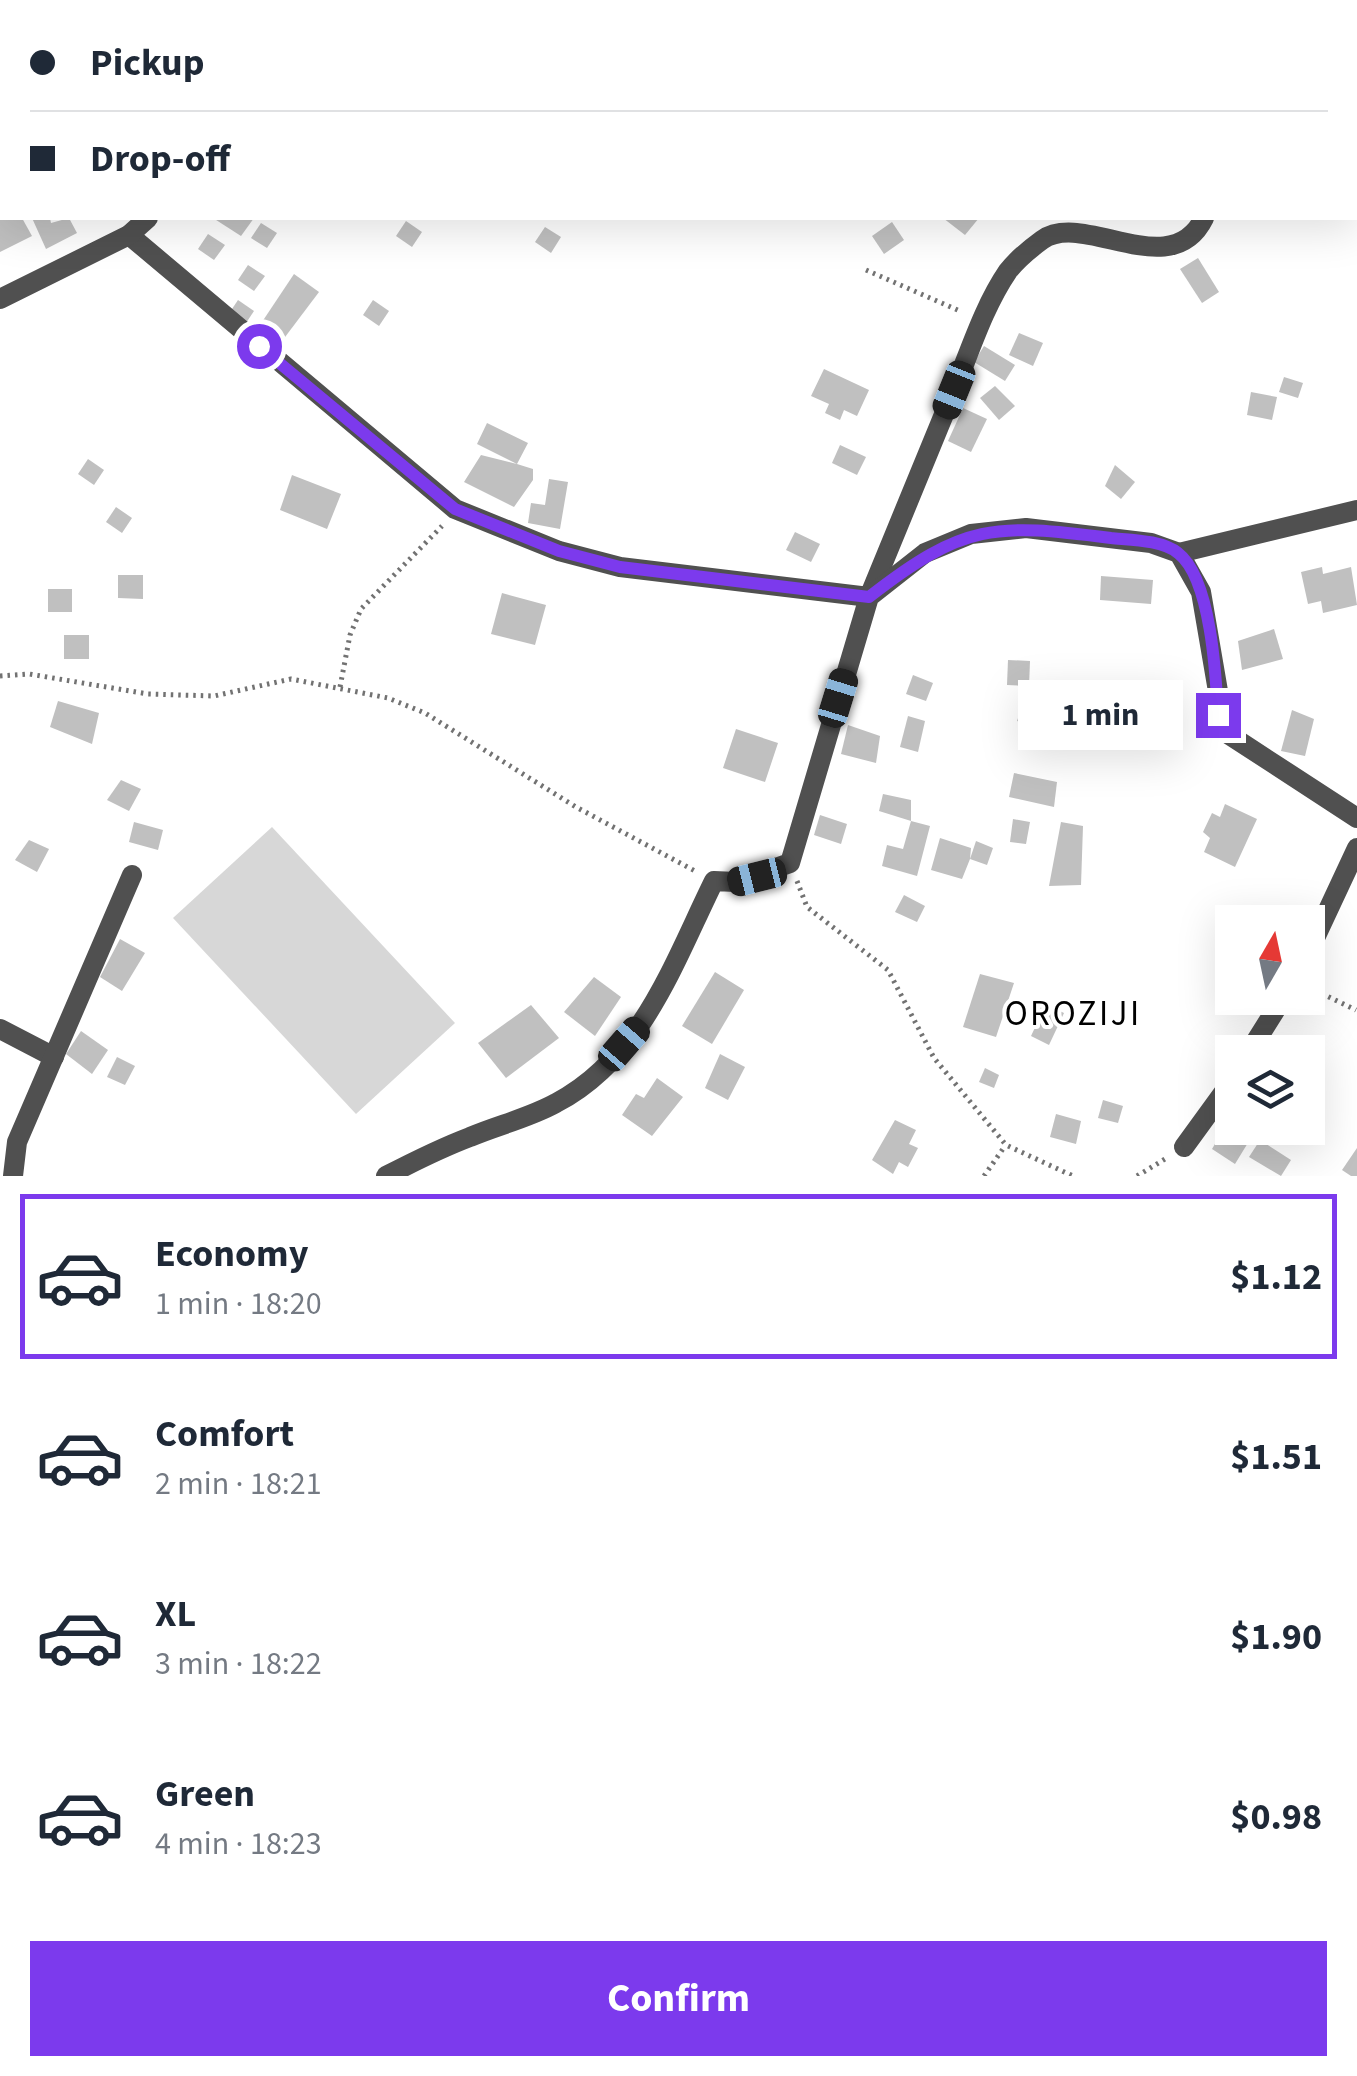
<!DOCTYPE html>
<html lang="en">
<head>
<meta charset="utf-8">
<style>
  :root { --surface:#fff; --page:#f2f2f3; --text:#1f2937; --muted:#747a83; --line:#e0e1e3; --accent:#7c3aed }
  body { margin:0; font-family:"Source Sans 3",sans-serif; background:var(--page); color:var(--text); height:100vh; display:flex; flex-direction:column; font-size:38px; white-space:nowrap }
  * { box-sizing:border-box; margin:0 }
  p { font-size:32px; color:var(--muted) }
  .icon { flex:none; width:55px; height:55px; fill:none; stroke:currentColor; stroke-width:2; stroke-linecap:round; stroke-linejoin:round }
  .map { position:relative; height:1176px; overflow:hidden }
  .sheet { display:flex; flex-direction:column; background:var(--surface); flex:1 }
  .sheet>* { flex:none }
  .guide { position:absolute; left:0px; top:0px; width:1358px; height:220px; box-shadow:0 10px 40px #0002; display:grid; align-content:center; height:220px; padding:0 30px; background:var(--surface) }
  .needle { width:65px; rotate:9deg }
  .buttons { position:absolute; left:1215px; top:905px; display:grid; gap:20px }
  .buttons a { display:grid; place-items:center; width:110px; height:110px; border-radius:0px; background:var(--surface); box-shadow:0 10px 40px #0002; font-size:50px }
  .end { position:absolute; width:45px; height:45px; margin:-22px; border:12px solid #7c3aed; background:#fff; box-shadow:0 0 0 5px #fff }
  .from { border-radius:50% }
  .bubble { position:absolute; height:70px; border-radius:0px; background:var(--surface); box-shadow:0 10px 40px #0002; font-size:32px; font-weight:700; line-height:70px; text-align:center }
  .car { position:absolute; width:30px; height:60px; margin:-30px -15px; border-radius:12px; box-shadow:0 0 8px 2px #0007; background:linear-gradient(#222 24%,#8ab4d8 0 40%,#222 0 76%,#8ab4d8 0 86%,#222 0) }
  .guide b { display:flex; align-items:center; gap:35px; height:95px; font-size:38px }
  .guide b+b { border-top:2px solid var(--line) }
  .guide i { width:25px; height:25px; background:var(--text) }
  ul { padding:18px 0 0; list-style:none }
  li { display:flex; align-items:center; gap:30px; height:165px; margin:0 20px 15px; padding:0 10px; border:5px solid transparent; border-radius:0px }
  li div { flex:1 }
  li b { display:block; font-size:38px }
  li em { font-style:normal; font-weight:700 }
  li.active { border-color:var(--accent) }
  li>.icon { width:90px; height:90px; stroke-width:1.5 }
  .cta { display:flex; gap:20px; margin-top:auto; padding:20px 30px }
  .cta a { flex:1; height:115px; border-radius:0px; background:var(--accent); color:#fff; font-size:40px; font-weight:700; line-height:115px; text-align:center }
  .map>svg:first-child { display:block }
  .green { fill:#d7d7d7 }
  .building { fill:#c0c0c0 }
  .lines { fill:none; stroke-linecap:round; stroke-linejoin:round }
  .path { stroke:#727272; stroke-width:5; stroke-dasharray:2.5 5; stroke-linecap:butt }
  .minor { stroke:#505050; stroke-width:20 }
  .route { stroke:#7c3aed; stroke-width:12 }
  .labels { text-anchor:middle; dominant-baseline:central; stroke-width:8; stroke-linejoin:round; paint-order:stroke }
  .quarter-label { font-size:35px; letter-spacing:2.5px; fill:#000; stroke:#fff }
</style>
</head>
<body>
<div class="map">
<svg width="1357" height="1176" viewBox="0 0 1357 1176">
  <rect width="100%" height="100%" fill="#fff"/>
  <path class="green" d="M272,827L455,1023L356,1114L173,918Z"/>
  <g class="building">
    <path d="M22,218L32,236L0,252V219Z"/>
    <path d="M32,218H50L51,223L69,218L77,233L46,249Z"/>
    <path d="M213,218H254L241,236Z"/>
    <path d="M943,218H979L965,235Z"/>
    <path d="M406,221L422,232L412,247L396,236Z"/>
    <path d="M892,222L904,240L884,254L872,236Z"/>
    <path d="M261,223L277,233L267,248L251,238Z"/>
    <path d="M545,227L561,237L551,253L535,242Z"/>
    <path d="M208,234L225,245L214,260L198,249Z"/>
    <path d="M1198,258L1219,292L1202,303L1180,269Z"/>
    <path d="M248,265L265,276L254,291L238,280Z"/>
    <path d="M294,274L319,292L276,349L254,334Z"/>
    <path d="M238,300L254,311L244,326L228,315Z"/>
    <path d="M373,300L389,311L379,326L363,315Z"/>
    <path d="M1019,333L1043,343L1033,366L1009,355Z"/>
    <path d="M984,346L1015,365L1005,381L974,362Z"/>
    <path d="M824,369L869,390L857,416L844,410L840,420L825,413L829,404L811,396Z"/>
    <path d="M1284,377L1303,383L1298,398L1279,392Z"/>
    <path d="M995,386L1015,406L999,420L980,398Z"/>
    <path d="M1251,392L1277,397L1272,420L1247,415Z"/>
    <path d="M963,408L987,419L971,452L948,441Z"/>
    <path d="M487,423L528,443L517,464L533,469V480L514,507L464,482L481,455L517,464L477,444Z"/>
    <path d="M840,445L866,457L857,475L832,463Z"/>
    <path d="M88,459L104,470L94,485L78,474Z"/>
    <path d="M1115,465L1135,482L1121,499L1105,486Z"/>
    <path d="M292,475L341,494L327,529L280,510Z"/>
    <path d="M549,479L568,482L560,529L528,523L531,503L545,505Z"/>
    <path d="M116,507L132,518L122,533L106,522Z"/>
    <path d="M795,532L820,544L811,562L786,550Z"/>
    <path d="M1322,567L1323,574L1351,567L1357,605L1323,613L1321,601L1308,604L1301,572Z"/>
    <path d="M118,575H143V599L118,598Z"/>
    <path d="M1101,576L1153,580L1151,604L1100,600Z"/>
    <rect x="48" y="589" width="24" height="23"/>
    <path d="M502,593L546,605L535,645L491,634Z"/>
    <path d="M1274,629L1283,659L1242,670L1238,641Z"/>
    <rect x="64" y="635" width="25" height="24"/>
    <path d="M1008,660L1030,661L1029,686L1007,685Z"/>
    <path d="M913,675L933,683L926,701L906,694Z"/>
    <path d="M1025,698L1048,706L1040,728L1017,721Z"/>
    <path d="M58,701L99,713L92,744L50,727Z"/>
    <path d="M1292,710L1314,719L1305,756L1281,751Z"/>
    <path d="M908,716L925,721L918,752L900,747Z"/>
    <path d="M848,725L880,736L876,763L841,754Z"/>
    <path d="M736,729L778,743L765,782L723,768Z"/>
    <path d="M1014,773L1057,782L1054,807L1009,797Z"/>
    <path d="M121,780L141,789L129,811L107,800Z"/>
    <path d="M883,794L911,800V821L879,811Z"/>
    <path d="M1225,804L1257,819L1235,867L1204,852L1210,838L1203,832L1212,813L1220,817Z"/>
    <path d="M820,815L847,824L841,844L814,835Z"/>
    <path d="M1013,819L1030,822L1026,844L1010,842Z"/>
    <path d="M911,821L930,826L917,876L882,866L887,845L903,849Z"/>
    <path d="M134,822L163,830L158,850L129,842Z"/>
    <path d="M1061,822L1083,826L1081,885L1049,886Z"/>
    <path d="M940,838L971,848L970,859L976,841L993,848L987,865L970,859L962,879L931,870Z"/>
    <path d="M29,840L49,849L37,872L15,860Z"/>
    <path d="M904,895L925,906L917,922L895,912Z"/>
    <path d="M120,939L145,953L122,991L100,977Z"/>
    <path d="M715,972L744,990L712,1044L682,1026Z"/>
    <path d="M980,974L1014,983L996,1037L963,1027Z"/>
    <path d="M594,977L621,997L595,1036L564,1012Z"/>
    <path d="M1035,999L1064,1013L1049,1045L1031,1036L1039,1019Z"/>
    <path d="M531,1005L559,1038L506,1078L478,1043Z"/>
    <path d="M81,1031L108,1050L92,1074L66,1054Z"/>
    <path d="M720,1054L745,1067L728,1100L705,1088Z"/>
    <path d="M117,1057L135,1066L125,1085L107,1077Z"/>
    <path d="M985,1068L999,1075L994,1088L979,1082Z"/>
    <path d="M657,1078L683,1097L652,1136L622,1115L636,1094L644,1098Z"/>
    <path d="M1103,1100L1123,1106L1118,1123L1098,1118Z"/>
    <path d="M1056,1114L1081,1121L1076,1144L1050,1137Z"/>
    <path d="M1232,1115V1128H1257L1235,1164L1212,1149Z"/>
    <path d="M895,1120L916,1130L909,1144L918,1148L908,1167L899,1162L893,1174L872,1160Z"/>
    <path d="M1260,1140L1291,1160L1281,1176L1249,1157Z"/>
    <path d="M1357,1148V1176H1351L1342,1170Z"/>
  </g>
  <g class="lines">
    <g class="path">
      <path d="M866,270L962,312"/>
      <path d="M0,676L29,674L148,694L214,696L291,679L388,698L425,713L576,807L695,871"/>
      <path d="M340,687L350,635L361,609L442,526"/>
      <path d="M797,881L807,907L888,970L934,1058L1006,1145L1073,1176"/>
      <path d="M1308,987L1356,1010"/>
      <path d="M984,1176L1005,1146"/>
      <path d="M1137,1176L1165,1159"/>
    </g>
    <g class="minor">
      <path d="M493,0L497,2"/>
      <path d="M448,2L449,0"/>
      <path d="M1323,2L1325,0"/>
      <path d="M129,235L455,509L559,551L620,567L869,597C898,528 926,459 954,390C970,351 984,306 1008,271C1016,261 1031,248 1042,240C1083,210 1171,285 1204,218"/>
      <path d="M0,299L129,235L148,218"/>
      <path d="M1179,553L1357,510"/>
      <path d="M1308,953L1357,848"/>
      <path d="M0,1029L54,1057"/>
      <path d="M1249,1052L1283,998"/>
      <path d="M1184,1147L1232,1081"/>
      <path d="M13,1176L17,1142L132,875"/>
      <path d="M386,1176C413,1162 441,1148 470,1137C498,1125 529,1118 556,1103C642,1058 674,962 714,881L736,882L790,863L869,597L925,553L971,534L1026,528L1151,543L1179,553L1201,592L1225,732L1357,818"/>
    </g>
  </g>
  <g class="lines">
    <path class="route" d="M259,346L455,509L559,551L620,567L869,597C964,523 994,523 1111,538C1131,540 1162,540 1178,553C1211,578 1216,676 1218,715"/>
  </g>
  <g class="labels">
    <g class="quarter-label">
      <text x="1073" y="1014">OROZIJI</text>
    </g>
  </g>
</svg>
<div class="buttons">
<a><svg class="needle" viewBox="-14 -14 28 28"><path d="M0-13l5 13h-10z" fill="#e53935"/><path d="M0 13l5-13h-10z" fill="#747a83"/></svg></a>
<a><svg class="icon" aria-label="layers" viewBox="0 0 24 24"><path d="M12 4l9 5-9 5-9-5zM3 14l9 5 9-5"/></svg></a>
</div>
<i class="end from" style="left:259px;top:346px"></i>
<i class="end" style="left:1218px;top:715px"></i>
<div class="bubble" style="left:1018px;top:680px;width:165px">1 min</div>
<i class="car" style="left:954px;top:390px;rotate:202deg"></i>
<i class="car" style="left:838px;top:698px;rotate:17deg"></i>
<i class="car" style="left:757px;top:877px;rotate:256deg"></i>
<i class="car" style="left:624px;top:1044px;rotate:41deg"></i>
<div class="guide">
<b><i class="from"></i>Pickup</b>
<b><i></i>Drop-off</b>
</div>
</div>
<section class="sheet">
<ul>
<li class="active"><svg class="icon" aria-label="car" viewBox="0 0 24 24"><path d="M5 17H2v-5l4-1 3-4h7l3 4 3 1v5h-3M9 17h6M6 11h13"/><circle cx="7" cy="17" r="2"/><circle cx="17" cy="17" r="2"/></svg><div><b>Economy</b><p>1 min · 18:20</p></div><em>$1.12</em></li>
<li><svg class="icon" aria-label="car" viewBox="0 0 24 24"><path d="M5 17H2v-5l4-1 3-4h7l3 4 3 1v5h-3M9 17h6M6 11h13"/><circle cx="7" cy="17" r="2"/><circle cx="17" cy="17" r="2"/></svg><div><b>Comfort</b><p>2 min · 18:21</p></div><em>$1.51</em></li>
<li><svg class="icon" aria-label="car" viewBox="0 0 24 24"><path d="M5 17H2v-5l4-1 3-4h7l3 4 3 1v5h-3M9 17h6M6 11h13"/><circle cx="7" cy="17" r="2"/><circle cx="17" cy="17" r="2"/></svg><div><b>XL</b><p>3 min · 18:22</p></div><em>$1.90</em></li>
<li><svg class="icon" aria-label="car" viewBox="0 0 24 24"><path d="M5 17H2v-5l4-1 3-4h7l3 4 3 1v5h-3M9 17h6M6 11h13"/><circle cx="7" cy="17" r="2"/><circle cx="17" cy="17" r="2"/></svg><div><b>Green</b><p>4 min · 18:23</p></div><em>$0.98</em></li>
</ul>
<div class="cta"><a>Confirm</a></div>
</section>
</body>
</html>
